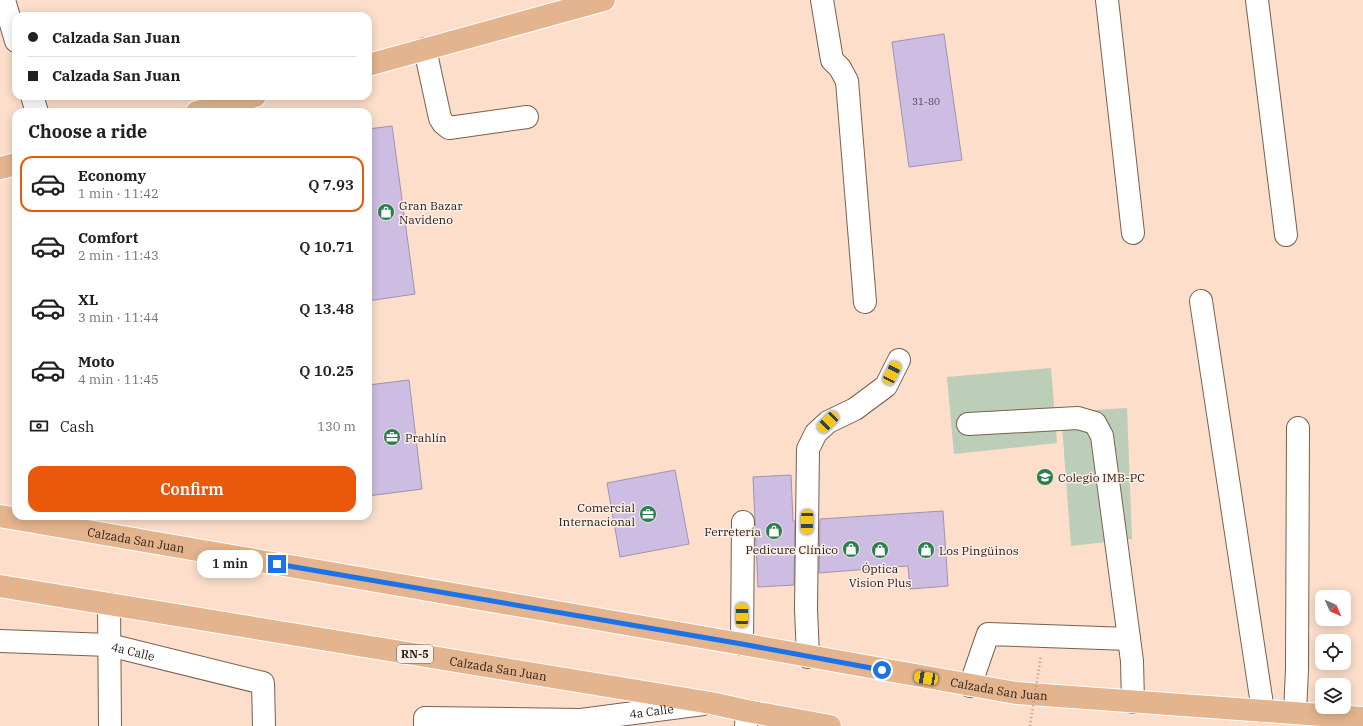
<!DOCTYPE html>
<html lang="en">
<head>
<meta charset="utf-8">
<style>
  :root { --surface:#fff; --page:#f2f2f2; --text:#202124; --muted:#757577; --line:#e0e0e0; --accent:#ea580c }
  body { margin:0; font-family:"IBM Plex Serif",serif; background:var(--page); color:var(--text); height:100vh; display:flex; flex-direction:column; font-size:15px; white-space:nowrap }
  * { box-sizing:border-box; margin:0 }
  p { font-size:13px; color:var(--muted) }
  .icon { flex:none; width:22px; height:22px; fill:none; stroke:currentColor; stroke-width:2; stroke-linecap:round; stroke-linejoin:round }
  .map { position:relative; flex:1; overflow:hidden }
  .details { position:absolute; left:12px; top:108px; width:360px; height:412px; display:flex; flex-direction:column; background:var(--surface); border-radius:12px; box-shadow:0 2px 10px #0003 }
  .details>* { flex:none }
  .hud { position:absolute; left:12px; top:12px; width:360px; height:88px; border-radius:12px; box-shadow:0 2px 10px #0003; display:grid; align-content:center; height:88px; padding:0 16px; background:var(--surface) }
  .needle { width:26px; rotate:135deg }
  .fabs { position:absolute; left:1315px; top:590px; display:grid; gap:8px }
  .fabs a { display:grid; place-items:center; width:36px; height:36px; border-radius:8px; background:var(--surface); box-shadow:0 2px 10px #0003; font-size:20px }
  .end { position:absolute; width:18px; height:18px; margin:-9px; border:5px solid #1a73e8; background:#fff; box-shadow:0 0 0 2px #fff }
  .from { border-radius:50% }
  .bubble { position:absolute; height:28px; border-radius:12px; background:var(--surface); box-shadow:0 2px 10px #0003; font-size:13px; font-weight:600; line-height:28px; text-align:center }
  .car { position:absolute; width:12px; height:24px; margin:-12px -6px; border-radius:5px; box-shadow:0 0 3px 1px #0007; background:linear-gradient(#f5c518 24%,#345 0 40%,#f5c518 0 76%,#345 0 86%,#f5c518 0) }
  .hud b { display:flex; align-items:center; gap:14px; height:38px; font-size:15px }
  .hud b+b { border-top:1px solid var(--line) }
  .hud i { width:10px; height:10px; background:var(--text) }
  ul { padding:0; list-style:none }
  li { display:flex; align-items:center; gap:12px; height:56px; margin:0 8px 6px; padding:0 8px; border:2px solid transparent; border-radius:12px }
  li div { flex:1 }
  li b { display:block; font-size:15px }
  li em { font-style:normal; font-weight:600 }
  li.on { border-color:var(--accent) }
  li>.icon { width:36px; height:36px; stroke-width:1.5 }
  h2 { padding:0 16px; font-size:18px; line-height:48px }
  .pay { display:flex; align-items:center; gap:10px; height:44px; padding:0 16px; font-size:15px }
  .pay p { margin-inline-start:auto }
  .cta { display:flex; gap:8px; margin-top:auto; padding:8px 16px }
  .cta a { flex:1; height:46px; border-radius:12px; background:var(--accent); color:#fff; font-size:16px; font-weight:600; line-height:46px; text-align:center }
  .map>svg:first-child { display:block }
  .green { fill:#bcceb8 }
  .building { fill:#cdbde2; stroke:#9f93af }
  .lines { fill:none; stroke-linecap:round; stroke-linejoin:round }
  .minor-casing { stroke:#79604e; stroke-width:24 }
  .major-casing { stroke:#fff; stroke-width:24 }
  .minor { stroke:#fff; stroke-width:22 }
  .major { stroke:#e3b48d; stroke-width:22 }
  .path-bridge { stroke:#ad9687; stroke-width:2.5; stroke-dasharray:1 3; stroke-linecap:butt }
  .route { stroke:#1a73e8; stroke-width:5 }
  .labels { text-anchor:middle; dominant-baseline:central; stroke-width:3; stroke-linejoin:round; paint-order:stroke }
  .number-label { font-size:10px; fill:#514549 }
  .shield { fill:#fcefe7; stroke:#685c55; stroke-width:1 }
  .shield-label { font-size:11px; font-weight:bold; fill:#281d16 }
  .poi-label { font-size:12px; fill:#281d16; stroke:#fcefe7; text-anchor:start }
  .street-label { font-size:12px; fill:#281d16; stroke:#fcefe7 }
</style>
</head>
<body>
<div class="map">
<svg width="1363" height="726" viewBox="0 0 1363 726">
  <rect width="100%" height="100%" fill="#fcdeca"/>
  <g class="green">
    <path d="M1051,368L1057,443L954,454L947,377Z"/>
    <path d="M1127,408L1132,539L1071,546L1061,412Z"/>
  </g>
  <g class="building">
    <path d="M944,34L962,160L909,167L892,42Z"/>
    <path d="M392,126L415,294L368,301V129Z"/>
    <path d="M409,380L422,489L368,496V385Z"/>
    <path d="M675,470L689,544L620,557L607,483Z"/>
    <path d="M791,475L793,521H795L794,585L758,587L753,477Z"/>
    <path d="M943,511L948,586L910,589L908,566L819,573L820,519Z"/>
  </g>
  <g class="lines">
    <g class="minor-casing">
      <g id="minor">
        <path d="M4,0L16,41"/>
        <path d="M822,0L832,60L840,68L847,81L865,302"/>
        <path d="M1107,0L1133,233"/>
        <path d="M1257,0L1286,235"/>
        <path d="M425,49L440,118L443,123L449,128L527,117"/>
        <path d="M32,96L37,112"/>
        <path d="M1201,301L1263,711"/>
        <path d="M968,424L1078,418L1095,423L1102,436L1132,661L1133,702"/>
        <path d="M109,604L110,726"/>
        <path id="s1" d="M0,641L109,645L263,683L264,726"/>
        <path d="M742,644L743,522"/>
        <path d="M808,657L806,609L808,449L816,433L828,422L855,409L886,386L899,360"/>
        <path d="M970,686L988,634L1129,639"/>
        <path d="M1295,713L1297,669L1298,428"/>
        <path id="s2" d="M425,726V718L581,720L703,704"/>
        <path d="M746,726L747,711"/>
      </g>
    </g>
    <g class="major-casing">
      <g id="major">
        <path d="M368,65L604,0"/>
        <path d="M197,112L255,96"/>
        <path d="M0,168L16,164"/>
        <path id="s3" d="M0,516L742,644L1016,693L1363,718"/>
        <path id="s4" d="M0,586L711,703L747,711L830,726"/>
      </g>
    </g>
    <use href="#minor" class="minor"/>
    <use href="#major" class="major"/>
    <path class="path-bridge" d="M1030,726L1041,655"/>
  </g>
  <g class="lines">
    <path class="route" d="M277,564L742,644L882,670"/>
  </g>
  <defs>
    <g id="shop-disc" transform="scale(0.9)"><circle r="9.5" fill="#2d7e4f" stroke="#fcefe7"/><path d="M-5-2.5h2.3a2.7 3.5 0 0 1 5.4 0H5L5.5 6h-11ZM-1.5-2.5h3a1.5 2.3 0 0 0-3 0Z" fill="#fff"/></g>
    <g id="office-disc" transform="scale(0.9)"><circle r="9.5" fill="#2d7e4f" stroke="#fcefe7"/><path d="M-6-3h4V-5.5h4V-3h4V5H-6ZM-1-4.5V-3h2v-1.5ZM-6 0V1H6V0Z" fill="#fff"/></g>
    <g id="school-disc" transform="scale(0.9)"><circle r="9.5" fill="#2d7e4f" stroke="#fcefe7"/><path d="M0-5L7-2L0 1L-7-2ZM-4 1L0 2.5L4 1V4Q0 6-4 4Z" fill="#fff"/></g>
  </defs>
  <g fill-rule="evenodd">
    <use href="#shop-disc" x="386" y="212"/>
    <use href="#office-disc" x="392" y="437"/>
    <use href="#school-disc" x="1045" y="477"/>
    <use href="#office-disc" x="648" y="514"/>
    <use href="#shop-disc" x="774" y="531"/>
    <use href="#shop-disc" x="851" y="549"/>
    <use href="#shop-disc" x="880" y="550"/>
    <use href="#shop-disc" x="926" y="550"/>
  </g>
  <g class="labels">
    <g class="number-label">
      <text x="926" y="101">31-80</text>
    </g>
    <rect class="shield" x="397" y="645" width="36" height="18" rx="3"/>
    <g class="shield-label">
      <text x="415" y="654">RN-5</text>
    </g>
    <g class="poi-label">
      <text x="399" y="205">Gran Bazar<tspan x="399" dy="14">Navideno</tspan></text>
      <text x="405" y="437">Prahlín</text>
      <text x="1058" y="477">Colegio IMB-PC</text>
      <text x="635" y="507" text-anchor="end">Comercial<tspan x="635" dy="14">Internacional</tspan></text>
      <text x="761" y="531" text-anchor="end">Ferretería</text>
      <text x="838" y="549" text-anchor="end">Pedicure Clínico</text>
      <text x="939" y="550">Los Pingüinos</text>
      <text x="880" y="568" text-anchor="middle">Óptica<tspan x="880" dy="14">Vision Plus</tspan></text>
    </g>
    <g class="street-label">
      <text stroke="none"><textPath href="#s3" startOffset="138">Calzada San Juan</textPath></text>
      <text stroke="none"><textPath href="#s1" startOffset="134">4a Calle</textPath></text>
      <text stroke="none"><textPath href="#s4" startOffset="505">Calzada San Juan</textPath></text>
      <text stroke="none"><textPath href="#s3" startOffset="1014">Calzada San Juan</textPath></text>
      <text stroke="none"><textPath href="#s2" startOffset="235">4a Calle</textPath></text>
    </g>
  </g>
</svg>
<div class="fabs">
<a><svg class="needle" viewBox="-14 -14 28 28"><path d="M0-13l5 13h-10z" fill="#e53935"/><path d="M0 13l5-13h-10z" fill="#757577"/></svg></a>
<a><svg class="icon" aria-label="locate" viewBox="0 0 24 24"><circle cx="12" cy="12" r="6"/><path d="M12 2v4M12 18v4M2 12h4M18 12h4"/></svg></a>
<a><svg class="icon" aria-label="layers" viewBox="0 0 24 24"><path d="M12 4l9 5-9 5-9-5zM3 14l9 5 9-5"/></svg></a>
</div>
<i class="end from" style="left:882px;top:670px"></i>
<i class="end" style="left:277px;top:564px"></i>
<div class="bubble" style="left:197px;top:550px;width:66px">1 min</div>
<i class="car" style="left:892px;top:373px;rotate:26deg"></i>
<i class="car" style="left:828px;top:422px;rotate:225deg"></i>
<i class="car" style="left:807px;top:522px;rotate:181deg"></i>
<i class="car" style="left:742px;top:615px;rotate:0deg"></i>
<i class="car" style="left:926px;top:678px;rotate:280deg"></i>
<div class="hud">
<b><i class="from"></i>Calzada San Juan</b>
<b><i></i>Calzada San Juan</b>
</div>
<section class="details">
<h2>Choose a ride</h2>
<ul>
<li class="on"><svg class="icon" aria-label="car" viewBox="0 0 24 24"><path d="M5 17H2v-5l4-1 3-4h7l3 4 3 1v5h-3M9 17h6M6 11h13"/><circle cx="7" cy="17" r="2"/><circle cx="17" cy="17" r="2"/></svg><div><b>Economy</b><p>1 min · 11:42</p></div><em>Q 7.93</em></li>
<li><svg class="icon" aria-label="car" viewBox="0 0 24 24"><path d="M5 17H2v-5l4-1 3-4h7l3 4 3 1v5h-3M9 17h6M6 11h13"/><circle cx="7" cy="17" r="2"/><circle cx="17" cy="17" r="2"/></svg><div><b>Comfort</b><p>2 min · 11:43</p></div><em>Q 10.71</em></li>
<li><svg class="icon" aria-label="car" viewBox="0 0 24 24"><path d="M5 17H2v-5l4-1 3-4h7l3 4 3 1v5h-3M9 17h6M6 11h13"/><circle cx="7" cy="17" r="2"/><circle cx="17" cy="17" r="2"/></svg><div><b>XL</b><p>3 min · 11:44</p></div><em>Q 13.48</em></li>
<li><svg class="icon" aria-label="car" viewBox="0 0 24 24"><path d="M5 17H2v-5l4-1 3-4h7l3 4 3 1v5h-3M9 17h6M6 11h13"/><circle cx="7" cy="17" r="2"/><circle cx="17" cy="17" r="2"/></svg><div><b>Moto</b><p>4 min · 11:45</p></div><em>Q 10.25</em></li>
</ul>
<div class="pay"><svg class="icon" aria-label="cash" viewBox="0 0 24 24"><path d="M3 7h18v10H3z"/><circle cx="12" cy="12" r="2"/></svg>Cash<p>130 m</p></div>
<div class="cta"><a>Confirm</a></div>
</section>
</div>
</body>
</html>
